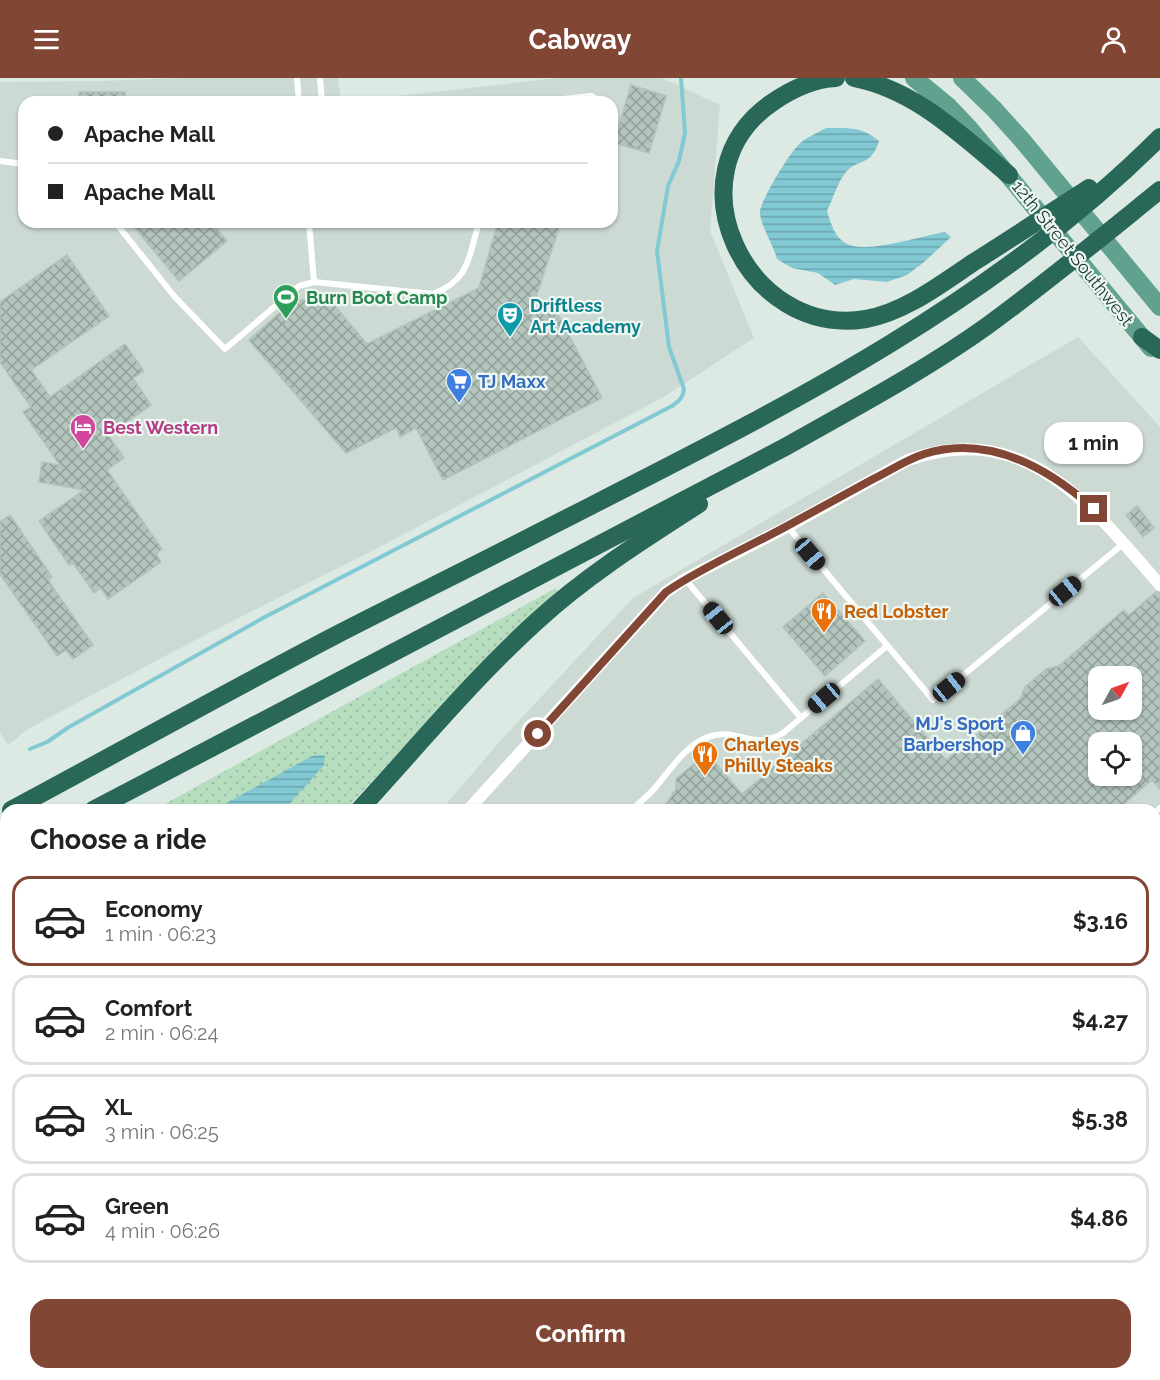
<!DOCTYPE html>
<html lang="en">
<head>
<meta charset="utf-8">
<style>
  :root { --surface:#fff; --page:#f6f6f6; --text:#222; --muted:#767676; --line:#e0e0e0; --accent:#824635 }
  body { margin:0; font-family:Raleway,sans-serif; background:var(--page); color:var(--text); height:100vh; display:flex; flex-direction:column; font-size:22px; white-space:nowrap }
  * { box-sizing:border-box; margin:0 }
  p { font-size:20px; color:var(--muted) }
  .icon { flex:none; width:33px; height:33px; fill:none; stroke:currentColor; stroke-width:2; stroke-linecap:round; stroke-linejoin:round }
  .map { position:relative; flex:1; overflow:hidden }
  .details { position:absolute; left:0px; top:726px; width:1161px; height:576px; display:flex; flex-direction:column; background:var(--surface); border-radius:18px 18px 0 0; box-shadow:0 2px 4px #0004 }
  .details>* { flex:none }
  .hud { position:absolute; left:18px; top:18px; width:600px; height:132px; border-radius:18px; box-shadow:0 2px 4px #0004; display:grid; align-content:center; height:132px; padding:0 30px; background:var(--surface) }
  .needle { width:39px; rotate:50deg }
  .tools { position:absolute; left:1088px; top:588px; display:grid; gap:12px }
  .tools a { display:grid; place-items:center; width:54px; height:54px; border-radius:12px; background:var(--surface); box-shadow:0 2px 4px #0004; font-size:30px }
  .end { position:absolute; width:27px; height:27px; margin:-14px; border:8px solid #824635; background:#fff; box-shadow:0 0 0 3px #fff }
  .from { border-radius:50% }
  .bubble { position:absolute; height:42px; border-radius:18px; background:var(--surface); box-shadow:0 2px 4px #0004; font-size:20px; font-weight:700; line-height:42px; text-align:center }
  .car { position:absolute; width:18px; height:36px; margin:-18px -9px; border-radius:8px; box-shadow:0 0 4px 2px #0007; background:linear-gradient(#222 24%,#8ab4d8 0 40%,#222 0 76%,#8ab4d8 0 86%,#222 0) }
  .hud b { display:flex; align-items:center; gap:21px; height:57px; font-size:22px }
  .hud b+b { border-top:2px solid var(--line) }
  .hud i { width:15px; height:15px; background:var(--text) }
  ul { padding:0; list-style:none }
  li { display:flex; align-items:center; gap:18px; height:90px; margin:0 12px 9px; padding:0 18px; border:3px solid var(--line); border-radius:18px }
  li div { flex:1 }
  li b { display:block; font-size:22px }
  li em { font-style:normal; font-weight:700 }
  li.on { border-color:var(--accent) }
  li>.icon { width:54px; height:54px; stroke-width:1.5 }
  h2 { padding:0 30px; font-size:27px; line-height:72px }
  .primary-button { display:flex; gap:12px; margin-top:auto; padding:12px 30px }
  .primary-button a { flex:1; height:69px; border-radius:18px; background:var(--accent); color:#fff; font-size:24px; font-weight:700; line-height:69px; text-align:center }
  header { display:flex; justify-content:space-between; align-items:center; height:78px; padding:0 30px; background:var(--accent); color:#fff; font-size:27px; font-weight:700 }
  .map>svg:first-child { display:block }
  .built { fill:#ccdad3; fill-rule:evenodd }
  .grass { fill:url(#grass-dots) }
  .water { fill:url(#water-rules) }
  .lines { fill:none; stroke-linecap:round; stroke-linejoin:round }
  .stream { stroke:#82c9d3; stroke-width:4 }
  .building { fill:url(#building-cross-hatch); stroke:#b0c4bb; stroke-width:1.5; fill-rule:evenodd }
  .service { stroke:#fff; stroke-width:6 }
  .minor { stroke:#fff; stroke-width:12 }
  .secondary { stroke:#fff; stroke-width:16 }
  .primary { stroke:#60a28f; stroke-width:18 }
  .motorway { stroke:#296758; stroke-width:18 }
  .route { stroke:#824635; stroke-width:8 }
  .labels { text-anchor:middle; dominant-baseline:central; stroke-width:4.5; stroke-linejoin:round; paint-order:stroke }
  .street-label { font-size:18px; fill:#1e3a32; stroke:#eef7f2 }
  .leisure-label { font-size:18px; font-weight:bold; fill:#27864d; stroke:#eef7f2; text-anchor:start }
  .culture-label { font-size:18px; font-weight:bold; fill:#0d838f; stroke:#eef7f2; text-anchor:start }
  .shop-label { font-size:18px; font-weight:bold; fill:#366cbe; stroke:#eef7f2; text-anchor:start }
  .hotel-label { font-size:18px; font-weight:bold; fill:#b23c85; stroke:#eef7f2; text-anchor:start }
  .food-label { font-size:18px; font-weight:bold; fill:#c56008; stroke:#eef7f2; text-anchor:start }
</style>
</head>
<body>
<header><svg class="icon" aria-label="menu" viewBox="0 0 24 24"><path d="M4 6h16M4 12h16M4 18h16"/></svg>Cabway<svg class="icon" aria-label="person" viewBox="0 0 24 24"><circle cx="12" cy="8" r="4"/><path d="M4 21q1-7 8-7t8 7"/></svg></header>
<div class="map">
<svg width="1160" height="1302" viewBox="0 0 1160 1302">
  <defs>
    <pattern id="grass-dots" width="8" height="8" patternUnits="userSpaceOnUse" patternTransform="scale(1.5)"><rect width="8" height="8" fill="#b5ddbe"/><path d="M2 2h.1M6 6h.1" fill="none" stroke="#9bbea4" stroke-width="1.8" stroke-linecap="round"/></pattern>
    <pattern id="water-rules" width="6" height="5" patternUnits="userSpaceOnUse" patternTransform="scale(1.5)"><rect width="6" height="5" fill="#82c9d3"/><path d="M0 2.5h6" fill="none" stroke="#6aa4ac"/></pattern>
    <pattern id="building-cross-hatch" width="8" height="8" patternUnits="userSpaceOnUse" patternTransform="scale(1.5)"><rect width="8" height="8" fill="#b3c5bd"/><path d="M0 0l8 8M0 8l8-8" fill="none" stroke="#91a19a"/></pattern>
  </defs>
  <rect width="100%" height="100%" fill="#ddeae4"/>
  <g class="built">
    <path d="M183,0H338L341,24H24V144H612V24H344L558,0H662L720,27L710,153L754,260L662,320L370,474L203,558L28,651L8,667L0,655V4L99,3Z"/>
    <path d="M1078,259L1160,349V1302H304L301,1296H1155V732H441L502,661L633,520ZM1098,598H1131V632H1098ZM1098,664H1131V698H1098Z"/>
    <path d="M6,1070V1296H222L225,1302H0V1071Z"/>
  </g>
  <g class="grass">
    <path d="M556,510L559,515L504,561L345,732H154Z"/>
    <path d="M0,842L6,854V1003L0,1004Z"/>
  </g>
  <g class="water">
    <path d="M826,50C848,50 862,48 879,63C871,89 858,80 846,94C837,105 833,121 827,133C831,145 834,158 845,165C865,177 921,158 945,154L951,159L923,185L907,197L887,204L854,201L835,207L818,195L792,190L777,181C774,168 759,145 760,133C762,121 786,81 795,71C802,61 815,56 826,50Z"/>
    <path d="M320,677L325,678L324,687L284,732H214L312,678Z"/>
  </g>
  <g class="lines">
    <path class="stream" d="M30,671L47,664L69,649L263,540L672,328C679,323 683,320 684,311L669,269L657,173L668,108L679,83L685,55L681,0"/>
  </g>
  <g class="building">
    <path d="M631,7L666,18L649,75L614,65Z"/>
    <rect x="79" y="14" width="46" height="10"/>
    <path d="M130,144H211L227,163L179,203Z"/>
    <path d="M498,144H561L533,228L559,238L602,320L443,402L416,350L400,359L396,350L346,375L249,262L294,222H305L314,215L325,216L367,266L479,210Z"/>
    <path d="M67,177L109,238L31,292L50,319L125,266L144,293L133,300L151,327L108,357L124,380L107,392L162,471L156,476L161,484L108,521L101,510L94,515L73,485L69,487L39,443L84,412L39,404L42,384L60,387L23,334L31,329L0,284V224Z"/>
    <path d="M1137,428L1154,450L1143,459L1126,437Z"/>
    <path d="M10,437L52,499L48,502L93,567L73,581L66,572L57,578L0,496V444Z"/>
    <path d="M1156,514L1160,515V711L1152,702L1117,732H662L676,711V701L707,675L742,716L878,601L946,682L1020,621L1025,609L1046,591L1059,588L1124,532L1129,537ZM1098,598H1131V632H1098ZM1098,664H1131V698H1098Z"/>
    <path d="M823,515L865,563L825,598L783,549Z"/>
  </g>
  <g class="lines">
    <g class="service">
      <path d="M297,0L299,24"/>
      <path d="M320,0L322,24"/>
      <path d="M535,24L591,18L602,24"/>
      <path d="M0,83L24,86"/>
      <path d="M115,144L174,218L225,271L299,208L314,204L433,216C470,202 469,178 479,144"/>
      <path d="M309,144L314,204"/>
      <path d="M788,449L933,622L1123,466"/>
      <path d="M685,501L801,640"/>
      <path d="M631,732C639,725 648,718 655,710C670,692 687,665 711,658C738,650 753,673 783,655L887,568"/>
      <path d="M1155,734L1160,730"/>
      <path d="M1155,1234L1160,1230"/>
      <path d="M594,1296L599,1302"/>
      <path d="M1010,1296L1039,1302"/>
      <path d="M741,1302L762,1296"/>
      <path d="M1077,1302L1084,1296"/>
    </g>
    <g class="minor">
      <path d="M468,732L666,514L685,501L787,449L908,382C1026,340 1091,428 1160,507"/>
      <path d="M1155,887L1160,894"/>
      <path d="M1160,936L1158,952L1160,965"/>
      <path d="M410,1296L415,1302"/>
      <path d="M385,1302L392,1296"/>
    </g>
    <g class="secondary">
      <path d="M242,1296L245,1302"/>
      <path d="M269,1296L272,1302"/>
    </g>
    <g class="primary">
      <path d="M914,0L948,28L969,50L1151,270"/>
      <path d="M962,0L994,31L1022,62L1160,229"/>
      <path d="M0,823L6,834"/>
    </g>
    <g class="motorway">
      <path d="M836,0C813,1 792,11 773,24C667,96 747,261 866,241C905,234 941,206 974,184C1012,160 1050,135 1089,110"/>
      <path d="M854,0C916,12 962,58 1009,97"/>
      <path d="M1142,259L1160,272"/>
      <path d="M11,732C119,674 227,614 336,557C398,525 460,495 522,463C746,348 980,239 1160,59"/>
      <path d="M93,732L787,368C854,330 924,293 987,248C1046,205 1103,158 1160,112"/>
      <path d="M359,732C417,669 473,601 537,543C586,498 643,462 699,426"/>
      <path d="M0,782L6,778"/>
      <path d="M0,1026L6,1025"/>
    </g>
  </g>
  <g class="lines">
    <path class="route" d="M538,656L666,514C707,486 754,467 798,442C824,428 849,414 875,400C891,392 906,382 924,376C988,356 1047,389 1094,431"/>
  </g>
  <defs>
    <g id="stadium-pin" transform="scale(1.35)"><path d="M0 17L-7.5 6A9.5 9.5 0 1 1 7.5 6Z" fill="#2e9e5b" stroke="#eef7f2"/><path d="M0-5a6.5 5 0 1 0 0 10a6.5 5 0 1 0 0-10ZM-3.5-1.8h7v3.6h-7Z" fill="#fff"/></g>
    <g id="theatre-pin" transform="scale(1.35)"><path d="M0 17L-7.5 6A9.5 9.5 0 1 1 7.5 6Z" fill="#0f9aa8" stroke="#eef7f2"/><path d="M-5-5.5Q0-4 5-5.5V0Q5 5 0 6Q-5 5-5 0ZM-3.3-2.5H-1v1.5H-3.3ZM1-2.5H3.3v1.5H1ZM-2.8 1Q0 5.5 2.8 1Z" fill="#fff"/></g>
    <g id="supermarket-pin" transform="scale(1.35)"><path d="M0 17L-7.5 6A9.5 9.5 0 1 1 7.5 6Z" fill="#3f7fe0" stroke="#eef7f2"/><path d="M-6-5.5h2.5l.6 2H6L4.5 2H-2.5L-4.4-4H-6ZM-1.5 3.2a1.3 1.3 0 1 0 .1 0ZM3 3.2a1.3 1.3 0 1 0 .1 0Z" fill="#fff"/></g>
    <g id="hotel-pin" transform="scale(1.35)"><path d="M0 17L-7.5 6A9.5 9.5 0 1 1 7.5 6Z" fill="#d1479c" stroke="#eef7f2"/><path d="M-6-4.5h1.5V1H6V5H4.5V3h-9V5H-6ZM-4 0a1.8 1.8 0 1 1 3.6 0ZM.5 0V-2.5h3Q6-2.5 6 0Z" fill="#fff"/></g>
    <g id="restaurant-pin" transform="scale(1.35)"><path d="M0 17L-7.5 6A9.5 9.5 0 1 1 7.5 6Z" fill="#e8710a" stroke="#eef7f2"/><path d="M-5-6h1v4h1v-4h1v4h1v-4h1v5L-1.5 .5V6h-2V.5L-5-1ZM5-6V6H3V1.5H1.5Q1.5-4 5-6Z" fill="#fff"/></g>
    <g id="shop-pin" transform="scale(1.35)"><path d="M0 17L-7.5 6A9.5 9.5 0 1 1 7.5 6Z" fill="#3f7fe0" stroke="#eef7f2"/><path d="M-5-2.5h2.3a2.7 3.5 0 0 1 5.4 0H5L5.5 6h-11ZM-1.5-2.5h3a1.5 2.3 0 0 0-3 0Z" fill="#fff"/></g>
  </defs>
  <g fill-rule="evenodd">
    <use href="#stadium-pin" x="286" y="219"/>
    <use href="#theatre-pin" x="510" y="237"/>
    <use href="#supermarket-pin" x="459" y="303"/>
    <use href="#hotel-pin" x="83" y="349"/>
    <use href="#restaurant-pin" x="824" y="533"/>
    <use href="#shop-pin" x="1023" y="655"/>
    <use href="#restaurant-pin" x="705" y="676"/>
  </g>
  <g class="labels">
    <g class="street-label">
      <text transform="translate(1073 175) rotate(51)">12th Street Southwest</text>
    </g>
    <g class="leisure-label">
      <text x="306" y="219">Burn Boot Camp</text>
    </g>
    <g class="culture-label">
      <text x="530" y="227">Driftless<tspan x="530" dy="21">Art Academy</tspan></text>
    </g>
    <g class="shop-label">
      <text x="478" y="303">TJ Maxx</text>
      <text x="1004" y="645" text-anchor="end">MJ's Sport<tspan x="1004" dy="21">Barbershop</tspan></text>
    </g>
    <g class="hotel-label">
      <text x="103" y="349">Best Western</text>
    </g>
    <g class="food-label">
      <text x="844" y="533">Red Lobster</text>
      <text x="724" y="666">Charleys<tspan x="724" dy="21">Philly Steaks</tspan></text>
    </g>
  </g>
</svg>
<div class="tools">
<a><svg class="needle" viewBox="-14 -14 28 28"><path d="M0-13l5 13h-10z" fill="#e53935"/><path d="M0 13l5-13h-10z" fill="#767676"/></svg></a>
<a><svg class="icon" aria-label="locate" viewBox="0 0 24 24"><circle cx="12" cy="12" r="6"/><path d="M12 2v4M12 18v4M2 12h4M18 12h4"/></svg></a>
</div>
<i class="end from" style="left:538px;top:656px"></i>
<i class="end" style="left:1094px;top:431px"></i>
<div class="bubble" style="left:1044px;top:344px;width:99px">1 min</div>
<i class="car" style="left:810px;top:476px;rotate:140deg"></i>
<i class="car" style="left:1065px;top:513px;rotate:51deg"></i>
<i class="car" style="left:718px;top:540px;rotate:321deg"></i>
<i class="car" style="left:949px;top:609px;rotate:51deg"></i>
<i class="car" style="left:824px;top:620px;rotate:230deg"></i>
<div class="hud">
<b><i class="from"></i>Apache Mall</b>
<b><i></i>Apache Mall</b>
</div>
<section class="details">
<h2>Choose a ride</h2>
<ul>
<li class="on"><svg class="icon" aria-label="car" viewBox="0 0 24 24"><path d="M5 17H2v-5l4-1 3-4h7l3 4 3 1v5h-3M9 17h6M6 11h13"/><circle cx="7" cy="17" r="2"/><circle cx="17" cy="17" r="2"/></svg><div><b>Economy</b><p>1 min · 06:23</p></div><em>$3.16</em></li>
<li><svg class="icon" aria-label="car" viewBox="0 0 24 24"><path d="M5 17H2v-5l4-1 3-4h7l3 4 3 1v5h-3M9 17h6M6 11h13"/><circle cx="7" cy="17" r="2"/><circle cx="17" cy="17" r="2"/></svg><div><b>Comfort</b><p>2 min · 06:24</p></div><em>$4.27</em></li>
<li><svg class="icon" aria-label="car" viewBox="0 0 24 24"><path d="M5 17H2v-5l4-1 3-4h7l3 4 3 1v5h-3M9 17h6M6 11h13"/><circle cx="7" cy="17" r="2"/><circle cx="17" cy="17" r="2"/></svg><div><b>XL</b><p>3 min · 06:25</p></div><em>$5.38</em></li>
<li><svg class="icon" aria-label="car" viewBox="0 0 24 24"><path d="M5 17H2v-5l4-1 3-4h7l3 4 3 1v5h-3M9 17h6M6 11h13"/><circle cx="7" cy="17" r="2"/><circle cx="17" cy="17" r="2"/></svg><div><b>Green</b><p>4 min · 06:26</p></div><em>$4.86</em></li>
</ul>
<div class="primary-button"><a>Confirm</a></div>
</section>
</div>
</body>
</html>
